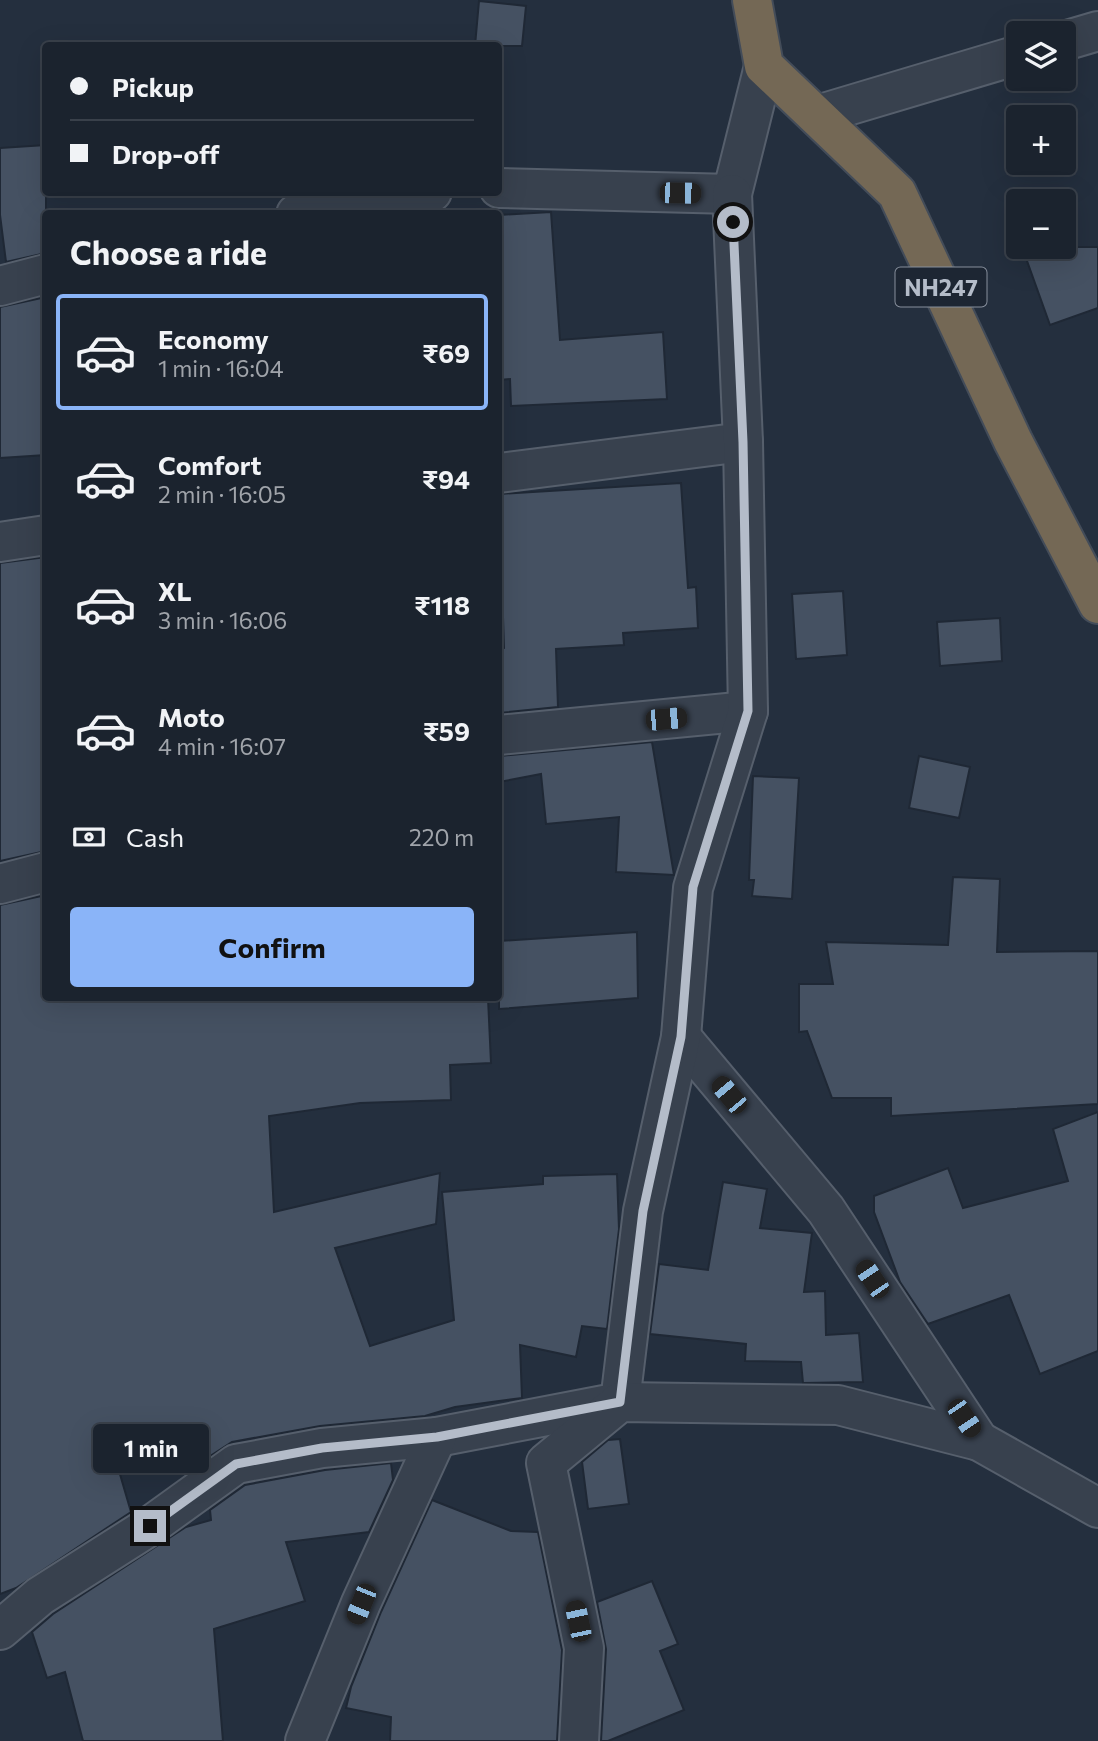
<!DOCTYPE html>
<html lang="en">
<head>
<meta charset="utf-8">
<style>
  :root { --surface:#1b232e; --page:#282f3a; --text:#f1f3f6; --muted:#a0a4aa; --line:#39404a; --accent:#8ab4f8 }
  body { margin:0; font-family:Commissioner,sans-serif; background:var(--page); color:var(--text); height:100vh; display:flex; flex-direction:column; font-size:26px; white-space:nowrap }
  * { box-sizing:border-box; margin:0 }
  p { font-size:23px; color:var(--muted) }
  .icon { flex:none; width:38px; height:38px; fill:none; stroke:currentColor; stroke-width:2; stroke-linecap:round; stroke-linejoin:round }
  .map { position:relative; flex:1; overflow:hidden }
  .sheet { position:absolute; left:42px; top:210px; width:460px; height:791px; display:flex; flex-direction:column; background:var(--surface); border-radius:7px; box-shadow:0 7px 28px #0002,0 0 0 2px var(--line) }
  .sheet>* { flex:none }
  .guide { position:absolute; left:42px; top:42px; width:460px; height:154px; border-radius:7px; box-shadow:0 7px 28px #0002,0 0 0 2px var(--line); display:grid; align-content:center; height:154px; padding:0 28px; background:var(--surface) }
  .fabs { position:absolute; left:1006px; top:21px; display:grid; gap:14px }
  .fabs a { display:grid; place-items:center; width:70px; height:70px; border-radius:7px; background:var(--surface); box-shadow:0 7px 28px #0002,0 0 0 2px var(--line); font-size:35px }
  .end { position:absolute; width:32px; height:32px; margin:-16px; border:9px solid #b4bcc9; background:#111; box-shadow:0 0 0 4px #111 }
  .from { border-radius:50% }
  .bubble { position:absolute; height:49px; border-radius:7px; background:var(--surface); box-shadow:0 7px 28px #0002,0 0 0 2px var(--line); font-size:23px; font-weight:700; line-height:49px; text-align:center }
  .car { position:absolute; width:21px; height:42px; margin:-21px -10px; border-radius:9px; box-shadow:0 0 5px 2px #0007; background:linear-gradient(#222 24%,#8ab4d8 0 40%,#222 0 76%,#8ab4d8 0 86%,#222 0) }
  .guide b { display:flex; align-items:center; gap:24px; height:66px; font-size:26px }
  .guide b+b { border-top:2px solid var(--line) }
  .guide i { width:18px; height:18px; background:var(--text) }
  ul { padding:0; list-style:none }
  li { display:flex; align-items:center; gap:21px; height:116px; margin:0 14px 10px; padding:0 14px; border:4px solid transparent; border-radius:7px }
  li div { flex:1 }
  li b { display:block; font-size:26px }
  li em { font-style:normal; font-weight:700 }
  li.on { border-color:var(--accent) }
  li>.icon { width:63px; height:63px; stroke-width:1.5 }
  h2 { padding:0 28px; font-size:32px; line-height:84px }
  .pay { display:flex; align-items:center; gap:18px; height:77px; padding:0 28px; font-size:26px }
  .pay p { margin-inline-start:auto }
  .primary-button { display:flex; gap:14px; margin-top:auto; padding:14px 28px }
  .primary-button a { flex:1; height:80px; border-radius:7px; background:var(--accent); color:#111; font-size:28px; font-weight:700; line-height:80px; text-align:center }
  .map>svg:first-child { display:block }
  .building { fill:#455162; stroke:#1f2835; stroke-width:2 }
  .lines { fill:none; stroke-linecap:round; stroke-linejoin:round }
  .minor-casing { stroke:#565f6c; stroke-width:42 }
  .highway-casing { stroke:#434c59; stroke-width:42 }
  .minor { stroke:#38414e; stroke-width:38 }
  .highway { stroke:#746855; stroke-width:38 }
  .route { stroke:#b4bcc9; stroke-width:9 }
  .labels { text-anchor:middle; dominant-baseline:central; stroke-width:6; stroke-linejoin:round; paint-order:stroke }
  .shield { fill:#1d2633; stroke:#878f9c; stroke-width:2 }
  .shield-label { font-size:23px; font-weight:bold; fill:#b4bcc9 }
</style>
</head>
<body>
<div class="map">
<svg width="1098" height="1741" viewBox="0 0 1098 1741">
  <rect width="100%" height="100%" fill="#242f3e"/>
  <g class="building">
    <path d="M479,1L526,6L522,46H475Z"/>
    <path d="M46,145V253L6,262L0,215V148Z"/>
    <path d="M551,212L560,340L663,332L667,399L511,406L510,379L499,380V215Z"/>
    <path d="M1022,247H1098V308L1050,325Z"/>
    <path d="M46,297V455L0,458V307Z"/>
    <path d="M681,483L688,588L696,587L698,628L623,633L624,645L556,649L558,707L499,713V649L504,648L499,494Z"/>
    <path d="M46,557V851L0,861V563Z"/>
    <path d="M843,591L847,655L796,659L792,594Z"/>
    <path d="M1000,618L1002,661L940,666L937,622Z"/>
    <path d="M652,742L674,875L616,872L619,817L546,824L541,774L499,782V756Z"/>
    <path d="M919,756L970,767L959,818L909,808Z"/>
    <path d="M753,776L799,778L792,899L752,896L754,880H749Z"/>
    <path d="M953,877L1000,879L997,952L1098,951V1104L891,1116V1098H832L807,1031L799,1032V984H833L826,942L948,945Z"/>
    <path d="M46,895V998H488L491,1063L450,1065L451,1100L360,1103L269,1116L274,1212L440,1173L436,1224L335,1248L370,1346L454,1320L442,1192L543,1184V1176L617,1174L619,1229L607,1329L582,1326L576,1357L520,1345L522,1398L455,1407L425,1416L320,1426L232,1442L204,1460L201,1441L115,1457L131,1512L16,1588L0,1594V905Z"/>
    <path d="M637,932L638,998L499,1009V941Z"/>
    <path d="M1098,1112V1351L1040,1374L1009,1295L928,1324L900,1282L874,1212V1196L948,1168L963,1208L1068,1181L1053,1129Z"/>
    <path d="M723,1182L767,1189L760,1228L812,1233L804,1292L825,1291L826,1335L859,1333L863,1382L803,1383L801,1362L745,1361L746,1344L650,1334L659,1264L708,1270Z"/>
    <path d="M620,1439L629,1504L588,1509L582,1462L608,1440Z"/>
    <path d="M391,1463L393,1480L369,1532L286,1542L305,1601L214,1629L223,1741H83L65,1672L47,1678L32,1632L53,1614L186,1527L211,1520L210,1510L245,1485L325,1470Z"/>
    <path d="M432,1500L511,1531L538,1532L562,1650L557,1741H390L391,1717L346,1708L351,1687L381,1612Z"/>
    <path d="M652,1581L678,1644L660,1651L684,1710L608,1741H601L606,1649L597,1602Z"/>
  </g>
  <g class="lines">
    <g class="minor-casing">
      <g id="minor">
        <path d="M1064,41L1098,31"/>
        <path d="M817,115L1018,55"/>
        <path d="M499,188L732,194L764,66"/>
        <path d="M296,214L432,192"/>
        <path d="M0,286L46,274"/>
        <path d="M499,473L743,442"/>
        <path d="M0,542L46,535"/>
        <path d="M499,735L748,711"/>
        <path d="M0,884L46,872"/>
        <path d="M681,1037L826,1210L979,1441"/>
        <path d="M0,1630L40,1596L150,1526L236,1464L322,1448L437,1437L620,1402L643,1211L681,1037L693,888L748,711L743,442L732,194"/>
        <path d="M305,1741L361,1603L437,1437"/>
        <path d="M579,1741L584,1648L546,1463L620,1402L838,1405L979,1441L1098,1508"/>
      </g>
    </g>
    <g class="highway-casing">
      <path id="highway" d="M752,0L764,66L897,193L1013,441L1098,604"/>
    </g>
    <use href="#minor" class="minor"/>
    <use href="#highway" class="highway"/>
  </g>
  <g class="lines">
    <path class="route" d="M150,1526L236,1464L322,1448L437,1437L620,1402L643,1211L681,1037L693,887L748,711L743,442L733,222"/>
  </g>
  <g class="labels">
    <rect class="shield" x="895.5" y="267.5" width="91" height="39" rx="5"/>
    <g class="shield-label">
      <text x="941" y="287">NH247</text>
    </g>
  </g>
</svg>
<div class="fabs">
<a><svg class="icon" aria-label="layers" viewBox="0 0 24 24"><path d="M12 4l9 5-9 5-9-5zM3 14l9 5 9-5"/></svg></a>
<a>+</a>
<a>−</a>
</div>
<i class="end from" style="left:733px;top:222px"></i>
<i class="end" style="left:150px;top:1526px"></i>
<div class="bubble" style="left:93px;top:1424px;width:116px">1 min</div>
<i class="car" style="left:680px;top:193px;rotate:91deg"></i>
<i class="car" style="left:666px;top:719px;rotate:85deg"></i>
<i class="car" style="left:729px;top:1095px;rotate:320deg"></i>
<i class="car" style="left:872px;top:1279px;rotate:326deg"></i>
<i class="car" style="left:964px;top:1418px;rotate:146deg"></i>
<i class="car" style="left:361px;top:1604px;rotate:202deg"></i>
<i class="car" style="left:578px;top:1621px;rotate:348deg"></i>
<div class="guide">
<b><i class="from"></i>Pickup</b>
<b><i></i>Drop-off</b>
</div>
<section class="sheet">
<h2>Choose a ride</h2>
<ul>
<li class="on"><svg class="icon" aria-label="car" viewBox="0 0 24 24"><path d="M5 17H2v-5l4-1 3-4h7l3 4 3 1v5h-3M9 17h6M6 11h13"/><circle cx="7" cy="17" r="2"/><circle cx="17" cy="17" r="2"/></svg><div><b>Economy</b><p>1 min · 16:04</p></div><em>₹69</em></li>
<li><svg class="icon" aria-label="car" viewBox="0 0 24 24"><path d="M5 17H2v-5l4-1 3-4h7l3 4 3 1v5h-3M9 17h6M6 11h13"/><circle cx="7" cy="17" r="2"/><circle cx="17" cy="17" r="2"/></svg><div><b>Comfort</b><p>2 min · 16:05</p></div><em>₹94</em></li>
<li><svg class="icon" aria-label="car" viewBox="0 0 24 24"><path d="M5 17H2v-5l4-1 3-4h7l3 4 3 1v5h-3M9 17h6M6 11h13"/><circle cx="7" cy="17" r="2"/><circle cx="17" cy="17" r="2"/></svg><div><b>XL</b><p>3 min · 16:06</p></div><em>₹118</em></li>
<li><svg class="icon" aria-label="car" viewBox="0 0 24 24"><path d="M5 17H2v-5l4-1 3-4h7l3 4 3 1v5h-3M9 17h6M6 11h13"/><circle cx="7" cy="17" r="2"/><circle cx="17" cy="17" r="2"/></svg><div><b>Moto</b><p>4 min · 16:07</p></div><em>₹59</em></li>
</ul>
<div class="pay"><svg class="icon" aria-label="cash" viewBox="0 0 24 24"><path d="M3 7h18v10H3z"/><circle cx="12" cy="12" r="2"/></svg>Cash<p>220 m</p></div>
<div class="primary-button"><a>Confirm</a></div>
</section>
</div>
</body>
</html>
